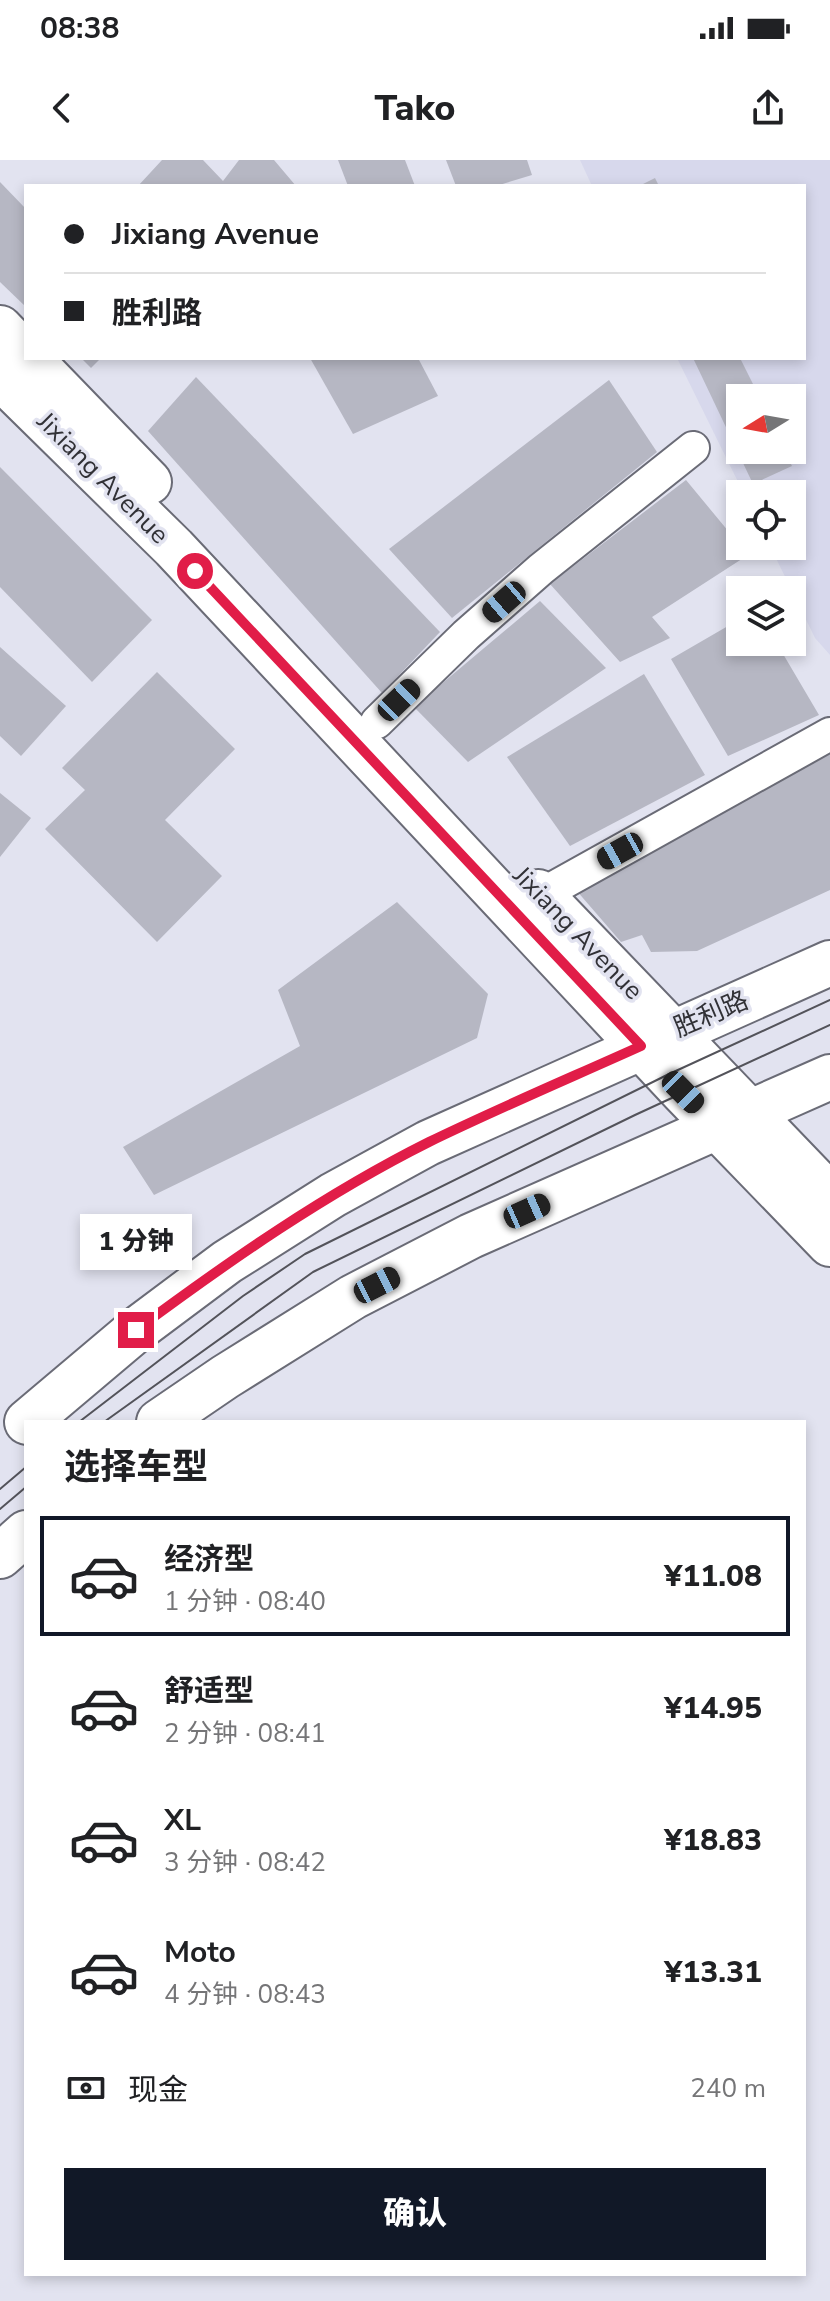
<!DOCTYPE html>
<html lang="zh">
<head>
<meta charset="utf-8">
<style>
  :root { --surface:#fff; --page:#f6f6f6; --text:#202124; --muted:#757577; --line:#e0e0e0; --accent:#111827 }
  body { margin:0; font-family:"Nunito Sans","Noto Sans SC",sans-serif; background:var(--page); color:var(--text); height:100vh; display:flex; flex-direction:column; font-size:30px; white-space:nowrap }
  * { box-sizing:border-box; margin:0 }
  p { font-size:26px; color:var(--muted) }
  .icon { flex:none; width:44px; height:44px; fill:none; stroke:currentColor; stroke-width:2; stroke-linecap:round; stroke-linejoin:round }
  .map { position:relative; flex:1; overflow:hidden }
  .side { position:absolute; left:24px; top:1260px; width:782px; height:856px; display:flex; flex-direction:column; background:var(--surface); border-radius:0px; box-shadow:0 4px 12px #0003 }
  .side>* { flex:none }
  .guide { position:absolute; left:24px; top:24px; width:782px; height:176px; border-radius:0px; box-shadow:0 4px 12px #0003; display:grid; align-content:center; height:176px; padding:0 40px; background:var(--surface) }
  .needle { width:52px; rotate:259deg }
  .buttons { position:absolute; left:726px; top:224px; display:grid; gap:16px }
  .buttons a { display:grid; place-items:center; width:80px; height:80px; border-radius:0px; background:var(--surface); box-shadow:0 4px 12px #0003; font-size:40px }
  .end { position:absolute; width:36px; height:36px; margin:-18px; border:10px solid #e11d48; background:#fff; box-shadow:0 0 0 4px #fff }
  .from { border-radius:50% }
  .bubble { position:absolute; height:56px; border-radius:0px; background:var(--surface); box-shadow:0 4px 12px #0003; font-size:26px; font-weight:800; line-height:56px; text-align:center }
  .car { position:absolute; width:24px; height:48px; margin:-24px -12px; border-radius:10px; box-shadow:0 0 6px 2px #0007; background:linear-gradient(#222 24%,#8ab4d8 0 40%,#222 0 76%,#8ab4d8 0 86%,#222 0) }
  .guide b { display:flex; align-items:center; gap:28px; height:76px; font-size:30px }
  .guide b+b { border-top:2px solid var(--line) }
  .guide i { width:20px; height:20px; background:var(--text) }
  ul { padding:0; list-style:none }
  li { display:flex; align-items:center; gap:24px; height:120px; margin:0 16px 12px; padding:0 24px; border:4px solid transparent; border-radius:0px }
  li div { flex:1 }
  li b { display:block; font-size:30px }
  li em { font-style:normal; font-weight:800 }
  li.on { border-color:var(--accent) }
  li>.icon { width:72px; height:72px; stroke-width:1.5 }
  h2 { padding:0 40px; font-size:36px; line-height:96px }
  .pay { display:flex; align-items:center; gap:20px; height:88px; padding:0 40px; font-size:30px }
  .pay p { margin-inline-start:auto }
  .cta { display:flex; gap:16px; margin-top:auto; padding:16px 40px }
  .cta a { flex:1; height:92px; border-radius:0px; background:var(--accent); color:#fff; font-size:32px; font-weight:800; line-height:92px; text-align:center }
  .status { display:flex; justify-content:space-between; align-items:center; height:56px; padding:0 40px; background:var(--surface); direction:ltr }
  .status svg { height:22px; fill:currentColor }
  header { display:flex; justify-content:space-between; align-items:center; height:104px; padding:0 40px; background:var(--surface); font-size:36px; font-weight:800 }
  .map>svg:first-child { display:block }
  .built { fill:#d7d8ec; fill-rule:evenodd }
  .building { fill:#b6b7c3 }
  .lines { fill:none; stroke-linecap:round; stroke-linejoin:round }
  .street-casing { stroke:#6a6b76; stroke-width:36 }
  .secondary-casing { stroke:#6a6b76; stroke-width:48 }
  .street { stroke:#fff; stroke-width:32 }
  .secondary { stroke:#fff; stroke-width:44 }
  .tram { stroke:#53535a; stroke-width:2 }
  .route { stroke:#e11d48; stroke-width:10 }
  .labels { text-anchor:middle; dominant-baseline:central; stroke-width:7; stroke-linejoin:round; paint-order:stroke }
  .street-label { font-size:26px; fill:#313136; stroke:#e2e3f0 }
</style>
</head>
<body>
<div class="status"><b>08:38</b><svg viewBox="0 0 49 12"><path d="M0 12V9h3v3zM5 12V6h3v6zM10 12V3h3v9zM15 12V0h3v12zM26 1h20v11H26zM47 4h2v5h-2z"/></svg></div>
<header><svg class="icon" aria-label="back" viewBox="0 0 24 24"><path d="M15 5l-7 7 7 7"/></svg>Tako<svg class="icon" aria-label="share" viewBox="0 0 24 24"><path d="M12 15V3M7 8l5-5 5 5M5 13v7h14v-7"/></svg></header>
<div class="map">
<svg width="830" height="2141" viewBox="0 0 830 2141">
  <rect width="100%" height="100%" fill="#e2e3f0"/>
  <path class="built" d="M580,0H830V495L815,478L770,386H792V334H744L677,198H804V26H592ZM740,238H792V290H740Z"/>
  <g class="building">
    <path d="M162,0H203L223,21L239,0H274L296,26H138Z"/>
    <path d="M338,0H405L415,26H348Z"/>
    <path d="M446,0H527L532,15L496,26H456Z"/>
    <path d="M655,18L659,26H639Z"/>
    <path d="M0,22L26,49V147L0,122Z"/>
    <path d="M81,198H101L91,208Z"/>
    <path d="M310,198H418L438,236L353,274Z"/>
    <path d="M693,198H740L760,238H740V290H784L792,306L753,324Z"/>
    <path d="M196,217L440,472L382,533L148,271Z"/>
    <path d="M609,220L657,292L452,458L389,389Z"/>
    <path d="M0,307L152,460L92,522L0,427Z"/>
    <path d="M686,320L748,395L652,457L670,478L620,502L550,424Z"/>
    <path d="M540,441L606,508L468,602L414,547Z"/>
    <path d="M740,459V482H776L819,555L728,596L671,499Z"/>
    <path d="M0,487L66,546L21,596L0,576Z"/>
    <path d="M157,512L235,589L165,660L222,716L157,782L45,669L85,630L62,608Z"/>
    <path d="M644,514L705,615L570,686L507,597Z"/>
    <path d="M830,594V730L697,791L651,792L642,775L621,782L576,730Z"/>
    <path d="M0,633L31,658L0,697Z"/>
    <path d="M397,742L488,834L477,878L154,1035L123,987L300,886L278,830Z"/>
  </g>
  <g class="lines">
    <g class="street-casing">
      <g id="street">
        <path d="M377,562L466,475L541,409L693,288"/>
        <path d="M541,735L830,574"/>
      </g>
    </g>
    <g class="secondary-casing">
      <g id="secondary">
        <path d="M0,168L26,195"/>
        <path d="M29,198L149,322"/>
        <path d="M0,217L174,388L683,932L830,1084"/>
        <path d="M538,732L830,1036"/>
        <path d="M27,1262L136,1170L227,1102L333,1035L428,983L830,803"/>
        <path d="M159,1262L225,1217L353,1137L471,1076L830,917"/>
        <path d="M0,1396L26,1373"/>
      </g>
    </g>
    <use href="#street" class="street"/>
    <use href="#secondary" class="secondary"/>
    <g class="tram">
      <path d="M79,1262L243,1136L305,1094L667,915L830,840"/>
      <path d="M104,1262L313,1112L635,955L830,865"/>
      <path d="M0,1329L26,1307"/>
      <path d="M0,1349L26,1327"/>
    </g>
  </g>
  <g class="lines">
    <path class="route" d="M136,1170C229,1101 325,1034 429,982C499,948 570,918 641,886L195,411"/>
  </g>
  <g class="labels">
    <g class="street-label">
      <text transform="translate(103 318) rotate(45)">Jixiang Avenue</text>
      <text transform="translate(578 773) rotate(46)">Jixiang Avenue</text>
      <text transform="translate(711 854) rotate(-23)">胜利路</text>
    </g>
  </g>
</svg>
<div class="buttons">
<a><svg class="needle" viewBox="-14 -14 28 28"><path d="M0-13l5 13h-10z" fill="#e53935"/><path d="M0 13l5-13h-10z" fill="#757577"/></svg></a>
<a><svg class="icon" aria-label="locate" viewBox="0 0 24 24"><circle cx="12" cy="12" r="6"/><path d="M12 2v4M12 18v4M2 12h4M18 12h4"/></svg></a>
<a><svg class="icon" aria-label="layers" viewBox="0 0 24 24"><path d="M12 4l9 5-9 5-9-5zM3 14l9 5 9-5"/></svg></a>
</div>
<i class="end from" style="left:195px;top:411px"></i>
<i class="end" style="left:136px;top:1170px"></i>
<div class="bubble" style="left:80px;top:1054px;width:112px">1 分钟</div>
<i class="car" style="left:504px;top:442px;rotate:229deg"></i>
<i class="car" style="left:399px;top:540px;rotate:46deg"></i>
<i class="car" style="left:620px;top:691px;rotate:241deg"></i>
<i class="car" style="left:683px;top:932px;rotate:135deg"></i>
<i class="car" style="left:527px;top:1051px;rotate:66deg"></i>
<i class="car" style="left:377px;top:1125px;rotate:63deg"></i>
<div class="guide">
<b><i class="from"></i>Jixiang Avenue</b>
<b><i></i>胜利路</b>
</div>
<section class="side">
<h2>选择车型</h2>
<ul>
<li class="on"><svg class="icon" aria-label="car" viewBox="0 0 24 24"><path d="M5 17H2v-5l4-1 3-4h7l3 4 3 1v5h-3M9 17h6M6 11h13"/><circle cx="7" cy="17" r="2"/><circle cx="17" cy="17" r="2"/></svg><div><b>经济型</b><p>1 分钟 · 08:40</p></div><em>¥11.08</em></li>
<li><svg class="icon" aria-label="car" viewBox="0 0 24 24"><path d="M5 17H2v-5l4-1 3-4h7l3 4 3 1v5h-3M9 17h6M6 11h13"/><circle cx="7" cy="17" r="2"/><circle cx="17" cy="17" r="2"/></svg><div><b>舒适型</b><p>2 分钟 · 08:41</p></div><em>¥14.95</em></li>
<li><svg class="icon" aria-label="car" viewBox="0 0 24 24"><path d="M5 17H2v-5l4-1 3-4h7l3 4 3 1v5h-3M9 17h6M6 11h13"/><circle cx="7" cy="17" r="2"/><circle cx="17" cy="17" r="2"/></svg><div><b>XL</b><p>3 分钟 · 08:42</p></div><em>¥18.83</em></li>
<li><svg class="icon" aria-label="car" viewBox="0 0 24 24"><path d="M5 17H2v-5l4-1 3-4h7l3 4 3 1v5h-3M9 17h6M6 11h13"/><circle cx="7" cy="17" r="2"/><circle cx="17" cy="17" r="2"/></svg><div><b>Moto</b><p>4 分钟 · 08:43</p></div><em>¥13.31</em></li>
</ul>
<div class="pay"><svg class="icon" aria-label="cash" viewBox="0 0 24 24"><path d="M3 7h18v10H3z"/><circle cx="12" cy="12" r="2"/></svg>现金<p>240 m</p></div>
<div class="cta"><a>确认</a></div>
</section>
</div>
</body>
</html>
